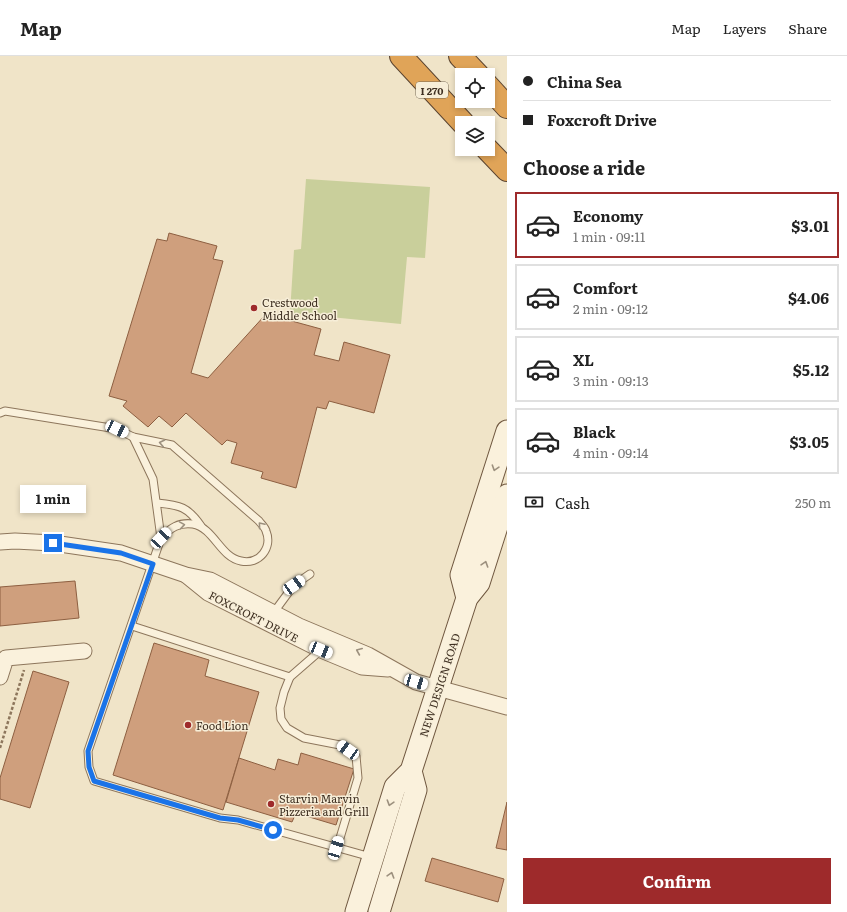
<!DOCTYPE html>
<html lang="en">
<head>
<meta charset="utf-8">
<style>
  :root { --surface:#fff; --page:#f2f2f2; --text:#222; --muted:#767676; --line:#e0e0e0; --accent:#9e2a2b }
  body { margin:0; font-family:Literata,serif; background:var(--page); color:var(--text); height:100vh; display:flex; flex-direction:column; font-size:15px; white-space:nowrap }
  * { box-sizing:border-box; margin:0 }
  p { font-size:13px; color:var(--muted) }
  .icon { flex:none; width:22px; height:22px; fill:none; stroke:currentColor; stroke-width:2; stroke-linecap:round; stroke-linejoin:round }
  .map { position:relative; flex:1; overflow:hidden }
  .side { display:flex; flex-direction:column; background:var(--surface); width:340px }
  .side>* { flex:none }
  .banner { display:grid; align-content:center; height:88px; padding:0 16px; background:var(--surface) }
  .controls { position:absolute; left:455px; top:12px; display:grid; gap:8px }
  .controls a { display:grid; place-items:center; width:40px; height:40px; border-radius:0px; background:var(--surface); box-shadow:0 2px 6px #0003; font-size:20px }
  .end { position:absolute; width:18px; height:18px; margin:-9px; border:5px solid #1a73e8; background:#fff; box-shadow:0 0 0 2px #fff }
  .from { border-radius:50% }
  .bubble { position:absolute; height:28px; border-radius:0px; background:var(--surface); box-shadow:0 2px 6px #0003; font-size:13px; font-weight:700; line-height:28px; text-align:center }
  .car { position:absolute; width:12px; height:24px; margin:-12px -6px; border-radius:5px; box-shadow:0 0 3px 1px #0007; background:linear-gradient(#fff 24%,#345 0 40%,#fff 0 76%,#345 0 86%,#fff 0) }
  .banner b { display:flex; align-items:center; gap:14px; height:38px; font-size:15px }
  .banner b+b { border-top:1px solid var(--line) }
  .banner i { width:10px; height:10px; background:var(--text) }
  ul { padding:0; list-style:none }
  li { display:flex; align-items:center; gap:12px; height:66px; margin:0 8px 6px; padding:0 8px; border:2px solid var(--line); border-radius:0px }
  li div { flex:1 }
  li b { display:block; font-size:15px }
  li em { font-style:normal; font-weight:700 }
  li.active { border-color:var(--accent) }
  li>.icon { width:36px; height:36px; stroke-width:1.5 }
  h2 { padding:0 16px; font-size:18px; line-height:48px }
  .pay { display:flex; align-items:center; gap:10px; height:44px; padding:0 16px; font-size:15px }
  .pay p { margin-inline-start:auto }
  .primary-button { display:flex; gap:8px; margin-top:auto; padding:8px 16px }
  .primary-button a { flex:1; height:46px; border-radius:0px; background:var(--accent); color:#fff; font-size:16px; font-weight:700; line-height:46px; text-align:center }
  header { display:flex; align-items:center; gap:24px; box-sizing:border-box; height:56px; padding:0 20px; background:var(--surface); border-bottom:1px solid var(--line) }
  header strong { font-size:19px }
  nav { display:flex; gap:22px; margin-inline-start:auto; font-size:14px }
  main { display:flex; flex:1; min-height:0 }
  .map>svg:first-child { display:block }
  .green { fill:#c9cf9b }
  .building { fill:#cf9f7d; stroke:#8d5f41 }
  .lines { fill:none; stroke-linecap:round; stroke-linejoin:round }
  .service-casing { stroke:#8d765c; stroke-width:9 }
  .minor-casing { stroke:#8d765c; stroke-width:17 }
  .secondary-casing { stroke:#6f573f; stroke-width:23 }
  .motorway-casing { stroke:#5b4430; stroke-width:24 }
  .path { stroke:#8d765c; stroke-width:2.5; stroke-dasharray:3 2; stroke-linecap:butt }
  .service { stroke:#faf1dc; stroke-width:7 }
  .minor { stroke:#faf1dc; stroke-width:15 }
  .secondary { stroke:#faf1dc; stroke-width:21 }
  .motorway { stroke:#e0a458; stroke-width:22 }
  .oneway { stroke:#9c907e }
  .route { stroke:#1a73e8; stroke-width:5 }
  .poi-dot { fill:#9e2a2b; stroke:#f7eed8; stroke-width:1.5 }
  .labels { text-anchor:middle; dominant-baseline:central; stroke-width:3; stroke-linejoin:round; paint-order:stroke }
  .shield { fill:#f7eed8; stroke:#756857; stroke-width:1 }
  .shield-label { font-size:10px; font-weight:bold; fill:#3d2e20 }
  .poi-label { font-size:11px; fill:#3d2e20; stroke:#f7eed8; text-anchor:start }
  .street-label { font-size:11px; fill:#3d2e20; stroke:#f7eed8 }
</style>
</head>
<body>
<header>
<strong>Map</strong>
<nav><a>Map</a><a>Layers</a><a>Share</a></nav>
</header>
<main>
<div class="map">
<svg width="507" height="856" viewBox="0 0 507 856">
  <rect width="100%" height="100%" fill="#f0e4c8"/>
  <path class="green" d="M306,123L430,131L425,202L407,201L401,268L290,257L294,194L301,193Z"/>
  <g class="building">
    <path d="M169,177L217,190L213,203L223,205L191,317L208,322L266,258L321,273L314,299L339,305L344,286L390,299L374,357L329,345L326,353L317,351L296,432L261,422L263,416L231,407L237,387L227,384L222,389L186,357L172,371L159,360L148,371L123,350L127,345L109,340L157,183L167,185Z"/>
    <path d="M75,525L79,562L0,570V531Z"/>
    <path d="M154,587L209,604L205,620L259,636L223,754L113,719Z"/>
    <path d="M33,615L69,626L30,752L0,743V722Z"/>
    <path d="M301,697L354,713L336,769L296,757L292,766L226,746L239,702L275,714L278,703L298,709Z"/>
    <path d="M507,746V794L496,792Z"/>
    <path d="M432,802L504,823L498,846L425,825Z"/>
  </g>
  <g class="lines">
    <g class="service-casing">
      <g id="service">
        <path d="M0,357L5,355L117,373L133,381L172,389L259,465C261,468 265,471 266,475C273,492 259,509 241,505C220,501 214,472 193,468C179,466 170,472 161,482L88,695L89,711L94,725L220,762L238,764L371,801"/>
        <path d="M133,381L153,423L161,482"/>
        <path d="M157,447C180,449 188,451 201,470"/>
        <path d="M271,555L277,552L294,529L310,518"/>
        <path d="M132,570L290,621"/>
        <path d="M321,594L290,621L284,636L280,652L281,663L287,672L304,682L340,689L356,700L358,722L337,792"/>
      </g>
    </g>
    <g class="minor-casing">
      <g id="minor">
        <path d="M0,486L15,485L53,487L121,497L186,519L210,524L299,570L368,599L416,626L507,651"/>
        <path d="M187,520L208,537L321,594L362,611L388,613"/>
        <path d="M0,621L6,602L84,595"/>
      </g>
    </g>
    <g class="secondary-casing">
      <g id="secondary">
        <path d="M467,542L461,519L507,375"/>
        <path d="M356,856L395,731L411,715L467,542L479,527L507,439"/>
        <path d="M379,856L416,734L411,715"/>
      </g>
    </g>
    <g class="motorway-casing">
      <g id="motorway">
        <path d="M401,0L463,67"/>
        <path d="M460,0L478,19"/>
        <path d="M488,30L507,51"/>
        <path d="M487,93L507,114"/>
      </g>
    </g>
    <path class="path" d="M0,692L24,614"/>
    <use href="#service" class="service"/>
    <use href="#minor" class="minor"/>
    <use href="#secondary" class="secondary"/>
    <use href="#motorway" class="motorway"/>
  </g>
  <defs><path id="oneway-chevron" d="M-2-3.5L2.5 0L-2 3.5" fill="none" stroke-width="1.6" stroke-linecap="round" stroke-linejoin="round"/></defs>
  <g class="oneway">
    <use href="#oneway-chevron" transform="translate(162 387) rotate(-168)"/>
    <use href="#oneway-chevron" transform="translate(495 412) rotate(108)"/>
    <use href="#oneway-chevron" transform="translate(182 469) rotate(-9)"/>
    <use href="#oneway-chevron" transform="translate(261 469) rotate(-130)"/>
    <use href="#oneway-chevron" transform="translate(485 508) rotate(-72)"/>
    <use href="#oneway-chevron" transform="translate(359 595) rotate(-157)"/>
    <use href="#oneway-chevron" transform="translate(390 747) rotate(107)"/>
    <use href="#oneway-chevron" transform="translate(391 819) rotate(-73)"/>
  </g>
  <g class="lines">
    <path class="route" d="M53,487L121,497L153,508L88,695L89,711L94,725L220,762L238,764L273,774"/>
  </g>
  <g class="poi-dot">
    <circle cx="254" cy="252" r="4"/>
    <circle cx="188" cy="669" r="4"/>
    <circle cx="271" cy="748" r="4"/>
  </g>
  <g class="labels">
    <rect class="shield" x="416" y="26" width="32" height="16" rx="3"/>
    <g class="shield-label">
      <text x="432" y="34">I 270</text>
    </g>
    <g class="poi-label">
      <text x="262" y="246">Crestwood<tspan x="262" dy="13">Middle School</tspan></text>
      <text x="196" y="669">Food Lion</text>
      <text x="279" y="742">Starvin Marvin<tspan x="279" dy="13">Pizzeria and Grill</tspan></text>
    </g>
    <g class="street-label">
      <text transform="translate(254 560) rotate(27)">FOXCROFT DRIVE</text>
      <text transform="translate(439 629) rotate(-72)">NEW DESIGN ROAD</text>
    </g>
  </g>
</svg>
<div class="controls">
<a><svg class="icon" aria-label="locate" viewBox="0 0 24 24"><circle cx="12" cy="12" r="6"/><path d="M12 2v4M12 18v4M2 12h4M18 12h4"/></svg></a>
<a><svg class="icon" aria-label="layers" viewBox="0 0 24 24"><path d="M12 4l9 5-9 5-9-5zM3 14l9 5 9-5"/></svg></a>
</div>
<i class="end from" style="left:273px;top:774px"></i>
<i class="end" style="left:53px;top:487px"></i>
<div class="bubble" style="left:20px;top:429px;width:66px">1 min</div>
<i class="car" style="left:117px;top:373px;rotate:115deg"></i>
<i class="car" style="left:161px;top:482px;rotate:43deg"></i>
<i class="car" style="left:294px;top:529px;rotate:55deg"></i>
<i class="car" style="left:321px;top:594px;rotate:112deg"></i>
<i class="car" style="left:416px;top:626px;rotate:106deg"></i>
<i class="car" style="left:348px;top:694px;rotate:305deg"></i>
<i class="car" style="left:336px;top:792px;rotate:17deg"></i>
</div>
<section class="side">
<div class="banner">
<b><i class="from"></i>China Sea</b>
<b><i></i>Foxcroft Drive</b>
</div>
<h2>Choose a ride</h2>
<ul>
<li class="active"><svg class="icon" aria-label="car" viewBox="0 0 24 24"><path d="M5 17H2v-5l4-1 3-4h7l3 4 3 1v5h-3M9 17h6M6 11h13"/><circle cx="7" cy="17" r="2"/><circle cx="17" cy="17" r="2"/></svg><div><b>Economy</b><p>1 min · 09:11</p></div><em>$3.01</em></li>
<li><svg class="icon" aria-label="car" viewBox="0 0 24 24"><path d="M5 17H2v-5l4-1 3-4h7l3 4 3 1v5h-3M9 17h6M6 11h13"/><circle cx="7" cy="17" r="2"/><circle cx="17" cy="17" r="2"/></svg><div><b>Comfort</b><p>2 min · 09:12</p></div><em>$4.06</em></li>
<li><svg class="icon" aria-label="car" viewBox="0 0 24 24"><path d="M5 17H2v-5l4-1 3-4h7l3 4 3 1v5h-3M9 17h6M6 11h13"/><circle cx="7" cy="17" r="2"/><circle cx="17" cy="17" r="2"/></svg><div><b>XL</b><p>3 min · 09:13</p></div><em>$5.12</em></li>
<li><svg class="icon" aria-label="car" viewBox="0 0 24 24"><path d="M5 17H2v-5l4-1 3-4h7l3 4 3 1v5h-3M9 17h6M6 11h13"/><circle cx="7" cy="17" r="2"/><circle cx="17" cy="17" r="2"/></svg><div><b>Black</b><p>4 min · 09:14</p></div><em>$3.05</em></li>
</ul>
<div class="pay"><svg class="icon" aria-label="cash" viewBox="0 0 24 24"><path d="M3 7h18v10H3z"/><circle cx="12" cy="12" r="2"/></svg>Cash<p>250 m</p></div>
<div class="primary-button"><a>Confirm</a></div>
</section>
</main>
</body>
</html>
